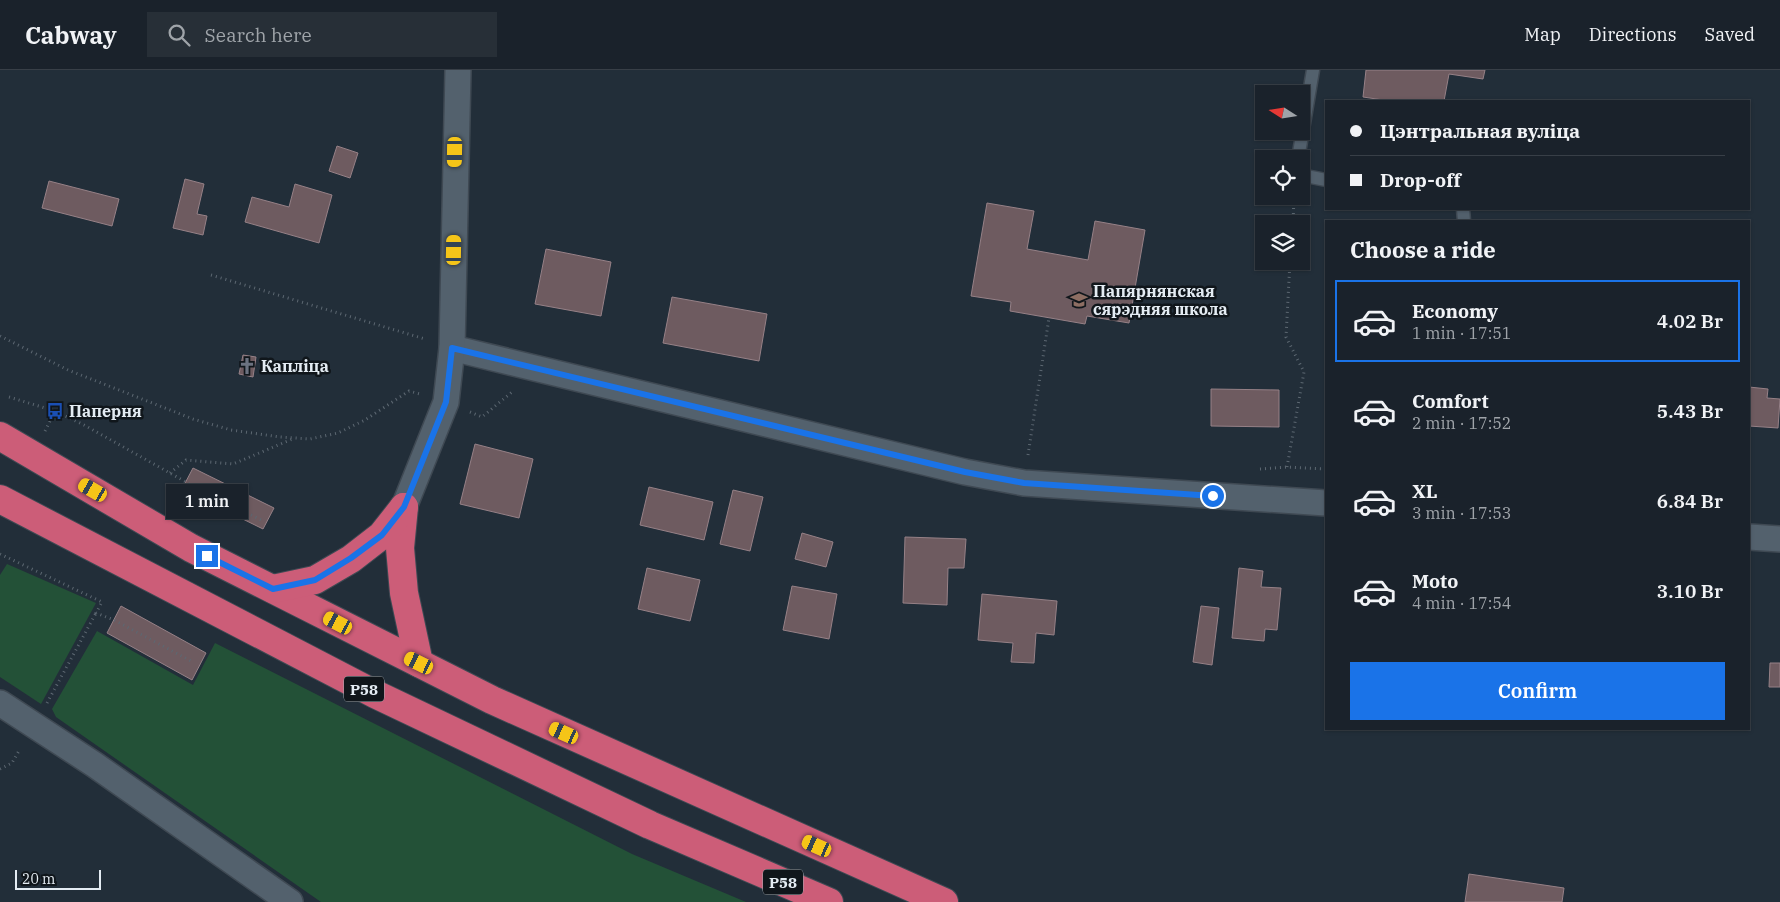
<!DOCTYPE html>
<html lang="en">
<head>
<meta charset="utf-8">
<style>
  :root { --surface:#1a222b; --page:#272f37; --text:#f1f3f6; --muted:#9fa4a9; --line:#383f47; --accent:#1a73e8 }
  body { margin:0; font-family:"IBM Plex Serif",serif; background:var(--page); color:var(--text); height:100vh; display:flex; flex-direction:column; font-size:19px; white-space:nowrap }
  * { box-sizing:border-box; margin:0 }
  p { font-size:16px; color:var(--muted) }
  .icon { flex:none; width:28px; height:28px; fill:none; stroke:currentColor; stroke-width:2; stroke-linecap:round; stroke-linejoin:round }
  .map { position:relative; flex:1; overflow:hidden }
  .panel { position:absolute; left:1325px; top:150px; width:425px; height:510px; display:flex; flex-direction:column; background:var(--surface); border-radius:0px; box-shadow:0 1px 4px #0004,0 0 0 1px var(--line) }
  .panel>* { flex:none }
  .top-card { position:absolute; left:1325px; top:30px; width:425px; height:110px; border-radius:0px; box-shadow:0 1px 4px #0004,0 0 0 1px var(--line); display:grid; align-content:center; height:110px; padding:0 25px; background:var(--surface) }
  .needle { width:32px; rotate:282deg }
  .buttons { position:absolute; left:1255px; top:15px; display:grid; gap:10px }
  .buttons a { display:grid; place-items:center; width:55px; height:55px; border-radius:0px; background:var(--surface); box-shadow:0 1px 4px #0004,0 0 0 1px var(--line); font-size:25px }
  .scale { position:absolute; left:15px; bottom:12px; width:86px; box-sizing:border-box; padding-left:5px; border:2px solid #e4ecf3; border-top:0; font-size:14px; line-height:18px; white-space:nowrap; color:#e4ecf3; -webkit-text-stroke:4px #10161b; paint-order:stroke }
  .end { position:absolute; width:22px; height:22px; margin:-11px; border:6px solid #1a73e8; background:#fff; box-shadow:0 0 0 2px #fff }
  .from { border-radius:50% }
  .bubble { position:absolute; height:35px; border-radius:0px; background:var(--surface); box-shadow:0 1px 4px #0004,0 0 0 1px var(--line); font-size:16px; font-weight:600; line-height:35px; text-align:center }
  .car { position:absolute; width:15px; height:30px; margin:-15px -8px; border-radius:6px; box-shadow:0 0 4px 1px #0007; background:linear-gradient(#f5c518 24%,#345 0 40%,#f5c518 0 76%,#345 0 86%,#f5c518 0) }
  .top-card b { display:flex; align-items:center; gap:18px; height:48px; font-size:19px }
  .top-card b+b { border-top:1px solid var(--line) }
  .top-card i { width:12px; height:12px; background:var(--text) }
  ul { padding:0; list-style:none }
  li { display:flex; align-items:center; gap:15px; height:82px; margin:0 10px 8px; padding:0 15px; border:2px solid transparent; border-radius:0px }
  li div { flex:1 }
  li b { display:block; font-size:19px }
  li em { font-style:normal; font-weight:600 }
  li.selected { border-color:var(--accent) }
  li>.icon { width:45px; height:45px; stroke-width:1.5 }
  h2 { padding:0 25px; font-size:22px; line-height:60px }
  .action { display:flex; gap:10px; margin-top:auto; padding:10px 25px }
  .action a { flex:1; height:58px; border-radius:0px; background:var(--accent); color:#fff; font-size:20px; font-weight:600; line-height:58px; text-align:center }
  header { display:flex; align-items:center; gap:30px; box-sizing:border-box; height:70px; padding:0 25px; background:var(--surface); border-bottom:1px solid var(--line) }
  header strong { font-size:24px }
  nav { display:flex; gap:28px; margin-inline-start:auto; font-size:18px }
  .search { width:350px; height:45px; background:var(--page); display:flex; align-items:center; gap:12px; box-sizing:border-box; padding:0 18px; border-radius:0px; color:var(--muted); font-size:19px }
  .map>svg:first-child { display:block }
  .green { fill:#235137 }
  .building { fill:#6e5b60; stroke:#968187 }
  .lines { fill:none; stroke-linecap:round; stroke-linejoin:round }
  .service-casing { stroke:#3f4953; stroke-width:15 }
  .minor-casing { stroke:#3f4953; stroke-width:28 }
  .trunk-casing { stroke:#3f4953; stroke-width:30 }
  .path { stroke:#5d6872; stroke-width:3; stroke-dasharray:1 4; stroke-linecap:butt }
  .service { stroke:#53616d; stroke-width:12 }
  .minor { stroke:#53616d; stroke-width:25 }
  .trunk { stroke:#cc5d78; stroke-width:28 }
  .route { stroke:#1a73e8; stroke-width:6 }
  .labels { text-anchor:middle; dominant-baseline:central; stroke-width:5; stroke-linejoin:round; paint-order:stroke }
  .shield { fill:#10161b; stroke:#a4acb2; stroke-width:1 }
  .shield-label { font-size:15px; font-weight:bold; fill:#e4ecf3 }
  .poi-label { font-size:16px; font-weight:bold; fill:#e4ecf3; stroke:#10161b; text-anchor:start }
</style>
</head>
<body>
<header>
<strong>Cabway</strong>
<div class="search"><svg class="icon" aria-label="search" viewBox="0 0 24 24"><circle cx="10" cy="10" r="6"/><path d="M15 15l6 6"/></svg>Search here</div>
<nav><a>Map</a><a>Directions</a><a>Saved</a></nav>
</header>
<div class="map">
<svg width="1780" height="832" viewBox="0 0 1780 832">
  <rect width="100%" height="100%" fill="#222e39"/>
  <g class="green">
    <path d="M7,494L96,533L41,634L0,607V505Z"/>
    <path d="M97,561L193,615L215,573L632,784L746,832H321L56,647L52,639Z"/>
  </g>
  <g class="building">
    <path d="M1366,0H1485L1483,9L1449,4L1444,31H1390L1363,27Z"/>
    <path d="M337,76L358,83L350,108L329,101Z"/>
    <path d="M185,109L204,114L197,144L207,146L203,165L173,158Z"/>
    <path d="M49,111L119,129L112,156L42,138Z"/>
    <path d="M295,114L332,125L319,173L245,152L252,127L289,137Z"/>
    <path d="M987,133L1034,141L1027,179L1088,190L1095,151L1145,160L1129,253L1087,246L1085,254L1010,241L1011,232L971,226Z"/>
    <path d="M546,179L611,192L601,246L535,234Z"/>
    <path d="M672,227L767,244L759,291L663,273Z"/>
    <path d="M243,285L256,287L253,307L239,304Z"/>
    <path d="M1749,317L1768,319L1767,328L1780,329L1778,358L1749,356Z"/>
    <path d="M1211,319L1279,320V357L1211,356Z"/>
    <path d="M475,374L533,389L519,448L460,434Z"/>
    <path d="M193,398L274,438L263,459L182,419Z"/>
    <path d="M649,417L713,432L704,470L640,455Z"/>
    <path d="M733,420L763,427L750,481L720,474Z"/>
    <path d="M802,463L833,472L826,497L795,489Z"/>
    <path d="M905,467L966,469L964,498H948L947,535L903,533Z"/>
    <path d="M647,498L700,510L690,551L638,539Z"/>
    <path d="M1239,498L1263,501L1261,517L1281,518L1277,560L1265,559L1264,571L1232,568Z"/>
    <path d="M792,516L837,524L829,569L783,560Z"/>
    <path d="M982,524L1057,531L1054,565L1036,563L1034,593L1011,592L1013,573L978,570Z"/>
    <path d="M121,536L206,583L192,610L107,563Z"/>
    <path d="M1201,536L1219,538L1212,595L1193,592Z"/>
    <path d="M1749,547H1750L1749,587Z"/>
    <path d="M1770,593H1780V617H1769Z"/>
    <path d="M1469,804L1564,818L1562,832H1465Z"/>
  </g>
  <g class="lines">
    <g class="service-casing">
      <g id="service">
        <path d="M1298,89L1313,0"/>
        <path d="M1301,105L1326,110"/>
        <path d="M1463,139L1464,151"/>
      </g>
    </g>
    <g class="minor-casing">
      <g id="minor">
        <path d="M452,278L965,402L1024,413L1326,433"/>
        <path d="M404,437L446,332L452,278L458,0"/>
        <path d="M1749,467L1780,469"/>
        <path d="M0,633L95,695L290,832"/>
      </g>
    </g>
    <g class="trunk-casing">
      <g id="trunk">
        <path d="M0,366L191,478L492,630L944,832"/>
        <path d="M0,429L375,624L650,755L829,832"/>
        <path d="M404,437L400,478L404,523L419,593"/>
        <path d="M273,519L315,510L351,489L382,465L404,437"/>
      </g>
    </g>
    <g class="path">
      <path d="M1293,154L1294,126"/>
      <path d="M211,205L425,269"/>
      <path d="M0,266L68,300L193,349L231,360L280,367L310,369L338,363L365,350L409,321L420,324"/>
      <path d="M9,327L55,341L84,355L186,412L263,451"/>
      <path d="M470,342L482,347L512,322L514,323"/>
      <path d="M45,361L55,341"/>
      <path d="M1028,385L1049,248"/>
      <path d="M1287,397L1304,302L1286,267L1290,191"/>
      <path d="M1260,399L1287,397L1326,399"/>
      <path d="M170,403L186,390L233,394L295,368"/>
      <path d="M0,484L102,532L96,543L114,550L191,591"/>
      <path d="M47,633L96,543"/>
      <path d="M0,699L12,693L20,679"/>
    </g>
    <use href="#service" class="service"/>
    <use href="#minor" class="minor"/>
    <use href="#trunk" class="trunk"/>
  </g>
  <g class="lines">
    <path class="route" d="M207,486L273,519L315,510L351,488L382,465L404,437L446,332L452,278L965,402L1024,413L1213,426"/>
  </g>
  <defs>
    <g id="school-bare" transform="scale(1.35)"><path d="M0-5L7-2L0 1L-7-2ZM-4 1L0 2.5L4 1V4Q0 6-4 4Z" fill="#8d6e63" stroke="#10161b" stroke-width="2.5" paint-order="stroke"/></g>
    <g id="church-bare" transform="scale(1.35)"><path d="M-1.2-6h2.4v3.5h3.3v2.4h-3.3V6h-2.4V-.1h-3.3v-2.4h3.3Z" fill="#6b7280" stroke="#10161b" stroke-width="2.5" paint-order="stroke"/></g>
    <g id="bus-bare" transform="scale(1.35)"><path d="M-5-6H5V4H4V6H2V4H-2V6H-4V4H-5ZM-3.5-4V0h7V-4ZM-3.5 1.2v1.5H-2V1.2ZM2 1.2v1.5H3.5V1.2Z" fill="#1a4fb4" stroke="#10161b" stroke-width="2.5" paint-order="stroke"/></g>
  </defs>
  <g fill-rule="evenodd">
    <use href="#school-bare" x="1079" y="230"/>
    <use href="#church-bare" x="247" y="296"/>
    <use href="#bus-bare" x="55" y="341"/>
  </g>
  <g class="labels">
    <g class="shield">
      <rect x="344" y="606.5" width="40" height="25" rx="4"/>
      <rect x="763" y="799.5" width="40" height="25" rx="4"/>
    </g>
    <g class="shield-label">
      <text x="364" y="619">Р58</text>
      <text x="783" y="812">Р58</text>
    </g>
    <g class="poi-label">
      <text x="1093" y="221">Папярнянская<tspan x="1093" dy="18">сярэдняя школа</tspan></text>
      <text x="261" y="296">Капліца</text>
      <text x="69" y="341">Паперня</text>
    </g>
  </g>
</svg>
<div class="buttons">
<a><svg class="needle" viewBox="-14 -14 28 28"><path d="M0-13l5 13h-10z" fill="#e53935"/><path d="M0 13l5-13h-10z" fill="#9fa4a9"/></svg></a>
<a><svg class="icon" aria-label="locate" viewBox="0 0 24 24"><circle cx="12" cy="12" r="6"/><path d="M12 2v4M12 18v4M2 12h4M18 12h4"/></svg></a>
<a><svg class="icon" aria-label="layers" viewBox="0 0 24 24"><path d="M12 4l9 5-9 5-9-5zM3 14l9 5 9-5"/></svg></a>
</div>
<div class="scale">20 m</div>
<i class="end from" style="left:1213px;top:426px"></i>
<i class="end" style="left:207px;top:486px"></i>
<div class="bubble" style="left:166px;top:414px;width:82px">1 min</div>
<i class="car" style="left:455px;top:82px;rotate:181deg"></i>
<i class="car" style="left:454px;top:180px;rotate:1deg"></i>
<i class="car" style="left:93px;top:420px;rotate:300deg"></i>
<i class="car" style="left:338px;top:553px;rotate:298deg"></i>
<i class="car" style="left:419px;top:593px;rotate:296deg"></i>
<i class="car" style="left:564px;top:663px;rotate:294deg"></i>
<i class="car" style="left:817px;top:776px;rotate:294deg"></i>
<div class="top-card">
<b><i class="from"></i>Цэнтральная вуліца</b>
<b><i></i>Drop-off</b>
</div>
<section class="panel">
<h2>Choose a ride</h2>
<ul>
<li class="selected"><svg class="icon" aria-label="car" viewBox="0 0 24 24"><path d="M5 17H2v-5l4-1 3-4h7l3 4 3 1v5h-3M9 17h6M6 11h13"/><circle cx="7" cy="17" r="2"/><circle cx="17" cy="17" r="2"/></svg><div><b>Economy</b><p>1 min · 17:51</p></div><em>4.02 Br</em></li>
<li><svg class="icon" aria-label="car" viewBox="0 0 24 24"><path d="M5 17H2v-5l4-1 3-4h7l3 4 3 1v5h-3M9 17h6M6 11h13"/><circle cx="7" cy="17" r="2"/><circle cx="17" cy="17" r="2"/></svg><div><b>Comfort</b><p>2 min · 17:52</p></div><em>5.43 Br</em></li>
<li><svg class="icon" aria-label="car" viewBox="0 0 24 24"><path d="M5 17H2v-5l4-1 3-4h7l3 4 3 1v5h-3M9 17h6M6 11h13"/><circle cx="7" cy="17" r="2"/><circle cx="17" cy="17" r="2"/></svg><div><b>XL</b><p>3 min · 17:53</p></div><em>6.84 Br</em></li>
<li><svg class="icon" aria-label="car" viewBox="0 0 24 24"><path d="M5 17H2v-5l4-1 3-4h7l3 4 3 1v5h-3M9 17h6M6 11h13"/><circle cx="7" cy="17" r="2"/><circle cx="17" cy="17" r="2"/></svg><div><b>Moto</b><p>4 min · 17:54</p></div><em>3.10 Br</em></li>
</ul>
<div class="action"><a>Confirm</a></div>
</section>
</div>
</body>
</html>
